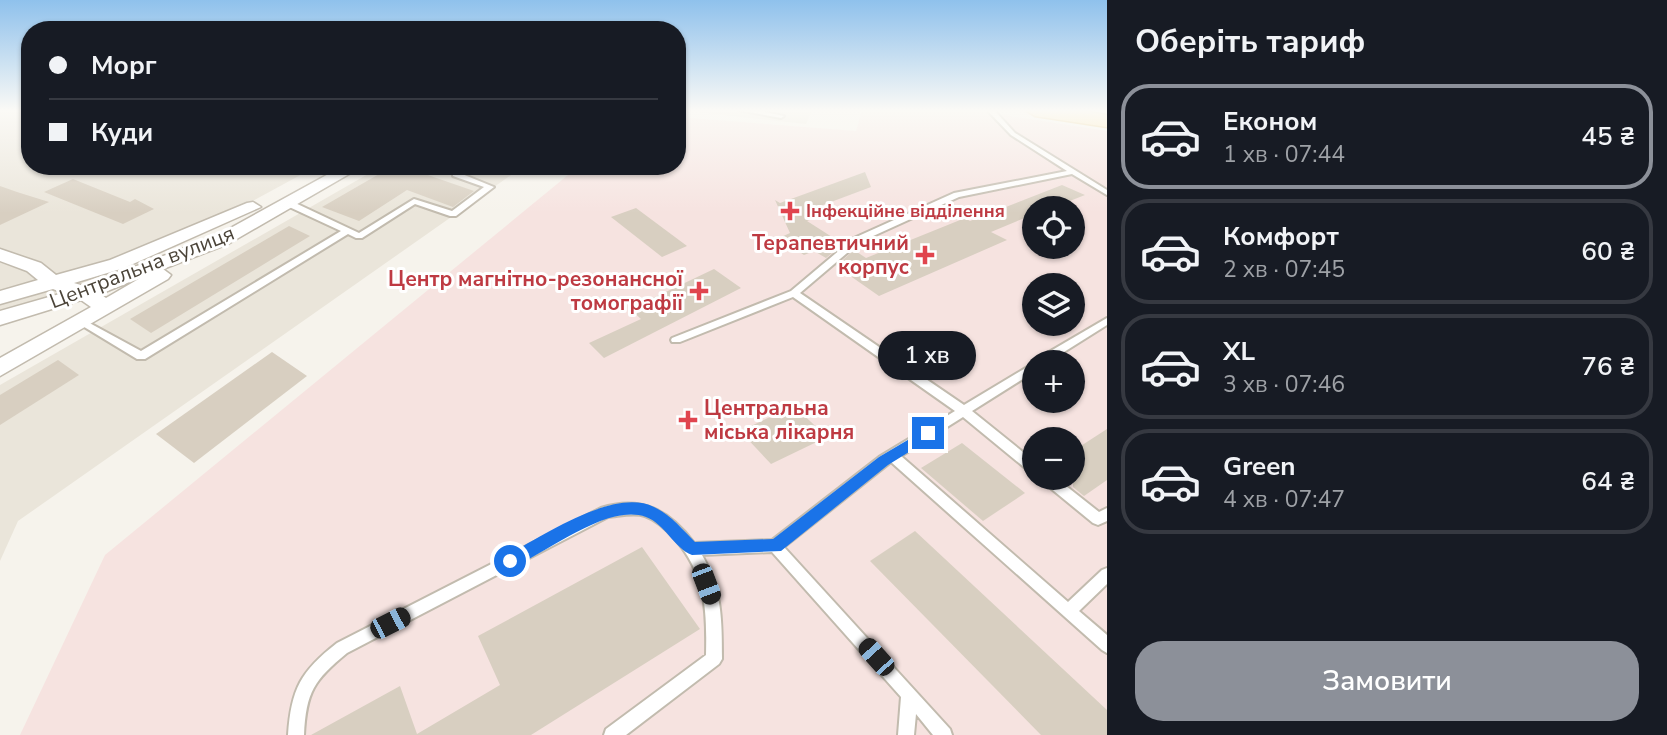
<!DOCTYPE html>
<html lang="uk">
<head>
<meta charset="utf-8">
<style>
  :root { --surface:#171b24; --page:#20242c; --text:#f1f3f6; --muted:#9ea1a6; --line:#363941; --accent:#8c9099 }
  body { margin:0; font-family:"Nunito Sans",sans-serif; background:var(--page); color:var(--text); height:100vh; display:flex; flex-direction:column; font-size:26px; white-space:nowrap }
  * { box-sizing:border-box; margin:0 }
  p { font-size:23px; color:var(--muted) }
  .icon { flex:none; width:38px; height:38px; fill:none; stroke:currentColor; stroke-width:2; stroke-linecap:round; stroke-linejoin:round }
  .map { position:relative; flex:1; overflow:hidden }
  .side { display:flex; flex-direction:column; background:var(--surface); width:560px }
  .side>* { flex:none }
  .hud { position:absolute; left:21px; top:21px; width:665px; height:154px; border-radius:28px; box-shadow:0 2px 5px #0004; display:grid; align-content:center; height:154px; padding:0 28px; background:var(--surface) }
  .controls { position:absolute; left:1022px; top:196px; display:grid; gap:14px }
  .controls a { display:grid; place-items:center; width:63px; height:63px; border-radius:50%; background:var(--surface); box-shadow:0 2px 5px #0004; font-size:35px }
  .end { position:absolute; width:32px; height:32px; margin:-16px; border:9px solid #1a73e8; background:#fff; box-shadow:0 0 0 4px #fff }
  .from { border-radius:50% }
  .bubble { position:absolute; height:49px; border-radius:24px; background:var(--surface); box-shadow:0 2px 5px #0004; font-size:23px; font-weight:600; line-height:49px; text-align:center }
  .car { position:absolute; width:21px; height:42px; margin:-21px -10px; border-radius:9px; box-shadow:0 0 5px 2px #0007; background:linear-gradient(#222 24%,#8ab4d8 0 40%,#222 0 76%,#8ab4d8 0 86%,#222 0) }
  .hud b { display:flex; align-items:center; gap:24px; height:66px; font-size:26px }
  .hud b+b { border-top:2px solid var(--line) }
  .hud i { width:18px; height:18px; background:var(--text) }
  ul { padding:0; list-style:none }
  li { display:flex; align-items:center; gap:21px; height:105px; margin:0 14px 10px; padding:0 14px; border:4px solid var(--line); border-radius:28px }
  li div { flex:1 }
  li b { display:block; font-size:26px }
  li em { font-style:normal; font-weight:600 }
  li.selected { border-color:var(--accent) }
  li>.icon { width:63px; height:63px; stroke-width:1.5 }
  h2 { padding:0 28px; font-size:32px; line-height:84px }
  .button { display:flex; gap:14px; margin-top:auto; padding:14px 28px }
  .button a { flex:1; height:80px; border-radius:28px; background:var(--accent); color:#fff; font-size:28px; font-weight:600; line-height:80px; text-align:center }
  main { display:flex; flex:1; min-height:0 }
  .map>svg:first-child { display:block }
  .residential { fill:#eae5da }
  .medical { fill:#f6e3e0; fill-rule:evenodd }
  .building { fill:#d8cfc1 }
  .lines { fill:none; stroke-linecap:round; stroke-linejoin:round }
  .lane-casing { stroke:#c2bbae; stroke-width:4 }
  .street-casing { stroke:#c2bbae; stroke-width:3 }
  .primary-casing { stroke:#e6c16a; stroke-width:3 }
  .lane { fill:#fff; fill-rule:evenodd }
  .street { fill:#fff; fill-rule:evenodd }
  .primary { fill:#ffe39c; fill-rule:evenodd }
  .route { fill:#1a73e8 }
  .health-dot { fill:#e0444e; stroke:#fff; stroke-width:2.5 }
  .labels { text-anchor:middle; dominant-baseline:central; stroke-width:6; stroke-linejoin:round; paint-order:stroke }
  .far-health-label { font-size:18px; font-weight:bold; fill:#be3a42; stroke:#fff; text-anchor:start }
  .health-label { font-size:21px; font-weight:bold; fill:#be3a42; stroke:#fff; text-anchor:end }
  .street-label { font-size:21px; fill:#4b4439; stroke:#fff }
</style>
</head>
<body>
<main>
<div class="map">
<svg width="1107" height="735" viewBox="0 0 1107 735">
  <rect width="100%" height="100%" fill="#f6f3ec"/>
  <g class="residential">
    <path d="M0,110H30V166H317L249,203L0,325Z"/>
    <path d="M678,110H812L806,124Z"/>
    <path d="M382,166H524L18,521L0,561V385Z"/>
  </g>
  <path class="medical" d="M862,110H970L1107,131V735H20L105,555L579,166H677V117L856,131ZM1034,208H1073V247H1034ZM1034,285H1073V324H1034ZM1034,362H1073V401H1034ZM1034,439H1073V478H1034Z"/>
  <g class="building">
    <path d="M393,166H433L422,173L474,191L453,207L407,190L359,221L322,207Z"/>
    <path d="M865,172L871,187L815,208L825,214L807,221L843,244L826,258L814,251L804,255L779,238L790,233L775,200L780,203Z"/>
    <path d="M73,179L130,202L135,199L154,209L123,224L44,192Z"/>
    <path d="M1062,185L1085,195L1052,208H1034V214L991,232L1007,240L879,296L836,266L854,250L866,258L965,218L970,221Z"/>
    <path d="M0,186L17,192L49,202L0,225Z"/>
    <path d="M636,208L687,246L662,257L611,217Z"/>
    <path d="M289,226L310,236L151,333L130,319Z"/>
    <path d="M714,269L741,288L604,358L589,343L641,319L630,309Z"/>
    <path d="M272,352L307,376L194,463L156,434Z"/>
    <path d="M58,360L79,375L0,425V395Z"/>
    <path d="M794,406L827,437L771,464L740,431Z"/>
    <path d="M1107,429V480L1084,496L1073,487V451Z"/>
    <path d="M962,443L1025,493L983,521L921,468Z"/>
    <path d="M915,531L1107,710V735H1041L870,561Z"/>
    <path d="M642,547L700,629L531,735H311L400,686L417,734L500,685L478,636Z"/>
  </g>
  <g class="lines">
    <g class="lane-casing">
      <g id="lane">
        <path d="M738,110H755L784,116L781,118Z"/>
        <path d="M987,110H994L1015,133L1107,190V195L1072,174L959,197L860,242L800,293L964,405L1034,363V372L972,411L1034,461V473L1030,472L963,417L901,456L1068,602L1102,570L1107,568V584L1079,611L1107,635V653L1102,650L891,462L784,547L950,729L952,735H933L916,714L914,735H898L901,697L772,552L702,555C722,590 722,620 722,659L719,664L626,735H604L606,729L706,655C707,610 706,575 675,539C667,530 657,520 645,516C634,512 620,516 608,517L347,653C314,680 306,692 304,735H288C291,689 301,671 337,643L601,508C642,495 670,511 694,543L772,540L879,457L955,411L793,297L680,342H672L671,340L672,338L791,291L854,238L954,193L1067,171L1011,135Z"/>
        <path d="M463,166H471L462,174L494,187L456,216H450L415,204L362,238H356L348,234L145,359H137L76,322L78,320H84L141,351L341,231L285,205V201H291L359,233L414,199L452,211L484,187L453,176V172Z"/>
        <path d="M1107,318V325L1048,362H1036L1037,359Z"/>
        <path d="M1041,478H1056L1099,512L1107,508V521L1098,525L1093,523L1043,482Z"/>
      </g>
    </g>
    <g class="street-casing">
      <path id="street" d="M343,166H363L228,244L163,269L171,275L168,279L0,376V358L91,307L81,300L0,325V311L63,293L53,289L0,304V291L38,280L27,271L0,261V249L41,263L56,275L110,260L247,203L253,202L261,207L124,268L74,283L84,286L216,236ZM142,277L106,298L100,294Z"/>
    </g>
    <g class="primary-casing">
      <path id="primary" d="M1025,110H1078L1107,115V127L1035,116Z"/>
    </g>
    <use href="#lane" class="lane"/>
    <use href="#street" class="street"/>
    <use href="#primary" class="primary"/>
  </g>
  <linearGradient id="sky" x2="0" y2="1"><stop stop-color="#8fc1ec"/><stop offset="0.52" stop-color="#fbfaf6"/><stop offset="1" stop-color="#fbfaf6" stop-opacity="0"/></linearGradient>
  <rect width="1107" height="213" fill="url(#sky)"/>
  <path class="route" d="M928,428L933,430V437L888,465L781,551L692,555C674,548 665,524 646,517C606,503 547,554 510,568L503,561L505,556C542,537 613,487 654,507C671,515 682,529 695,542L773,539L879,457Z"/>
  <g class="health-dot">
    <path d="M786.5 200.5h7v7h7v7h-7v7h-7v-7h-7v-7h7z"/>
    <path d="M921.5 244.5h7v7h7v7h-7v7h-7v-7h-7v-7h7z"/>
    <path d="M695.5 280.5h7v7h7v7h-7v7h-7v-7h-7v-7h7z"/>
    <path d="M684.5 409.5h7v7h7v7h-7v7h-7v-7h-7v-7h7z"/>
  </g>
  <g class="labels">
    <g class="far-health-label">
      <text x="806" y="211">Інфекційне відділення</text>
    </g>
    <g class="health-label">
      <text x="909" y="243">Терапевтичний<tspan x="909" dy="24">корпус</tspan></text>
      <text x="683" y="279">Центр магнітно-резонансної<tspan x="683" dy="24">томографії</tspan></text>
      <text x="704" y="408" text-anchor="start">Центральна<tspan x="704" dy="24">міська лікарня</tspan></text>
    </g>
    <g class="street-label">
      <text transform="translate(142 267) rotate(-21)">Центральна вулиця</text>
    </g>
  </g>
</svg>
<div class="controls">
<a><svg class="icon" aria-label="locate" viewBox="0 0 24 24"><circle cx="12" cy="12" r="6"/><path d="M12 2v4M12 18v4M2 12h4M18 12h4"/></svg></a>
<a><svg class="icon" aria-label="layers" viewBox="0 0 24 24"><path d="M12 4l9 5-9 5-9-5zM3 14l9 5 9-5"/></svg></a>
<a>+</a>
<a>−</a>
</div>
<i class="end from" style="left:510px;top:561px"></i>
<i class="end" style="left:928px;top:433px"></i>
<div class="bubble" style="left:878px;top:331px;width:98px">1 хв</div>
<i class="car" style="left:706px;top:584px;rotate:159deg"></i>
<i class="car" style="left:390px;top:623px;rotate:63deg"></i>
<i class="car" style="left:876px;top:657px;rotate:318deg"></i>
<div class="hud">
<b><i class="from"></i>Морг</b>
<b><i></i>Куди</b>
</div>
</div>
<section class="side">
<h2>Оберіть тариф</h2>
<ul>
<li class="selected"><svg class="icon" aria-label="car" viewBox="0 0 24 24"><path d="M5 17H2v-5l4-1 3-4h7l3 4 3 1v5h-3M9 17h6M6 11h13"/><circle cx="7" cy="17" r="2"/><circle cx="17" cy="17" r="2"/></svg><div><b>Економ</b><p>1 хв · 07:44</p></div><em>45 ₴</em></li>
<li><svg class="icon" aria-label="car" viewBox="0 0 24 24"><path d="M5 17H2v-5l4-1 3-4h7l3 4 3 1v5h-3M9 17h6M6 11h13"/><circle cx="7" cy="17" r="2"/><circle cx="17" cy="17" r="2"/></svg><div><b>Комфорт</b><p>2 хв · 07:45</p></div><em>60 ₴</em></li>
<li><svg class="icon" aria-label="car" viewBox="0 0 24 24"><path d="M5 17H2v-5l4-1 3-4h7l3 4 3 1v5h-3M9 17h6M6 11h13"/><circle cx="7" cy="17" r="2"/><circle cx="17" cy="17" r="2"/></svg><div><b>XL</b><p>3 хв · 07:46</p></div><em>76 ₴</em></li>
<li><svg class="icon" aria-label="car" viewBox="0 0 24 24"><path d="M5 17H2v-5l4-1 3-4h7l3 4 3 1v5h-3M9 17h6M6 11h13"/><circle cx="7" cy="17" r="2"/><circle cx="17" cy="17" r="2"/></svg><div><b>Green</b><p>4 хв · 07:47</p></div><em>64 ₴</em></li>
</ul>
<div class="button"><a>Замовити</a></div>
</section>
</main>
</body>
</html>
